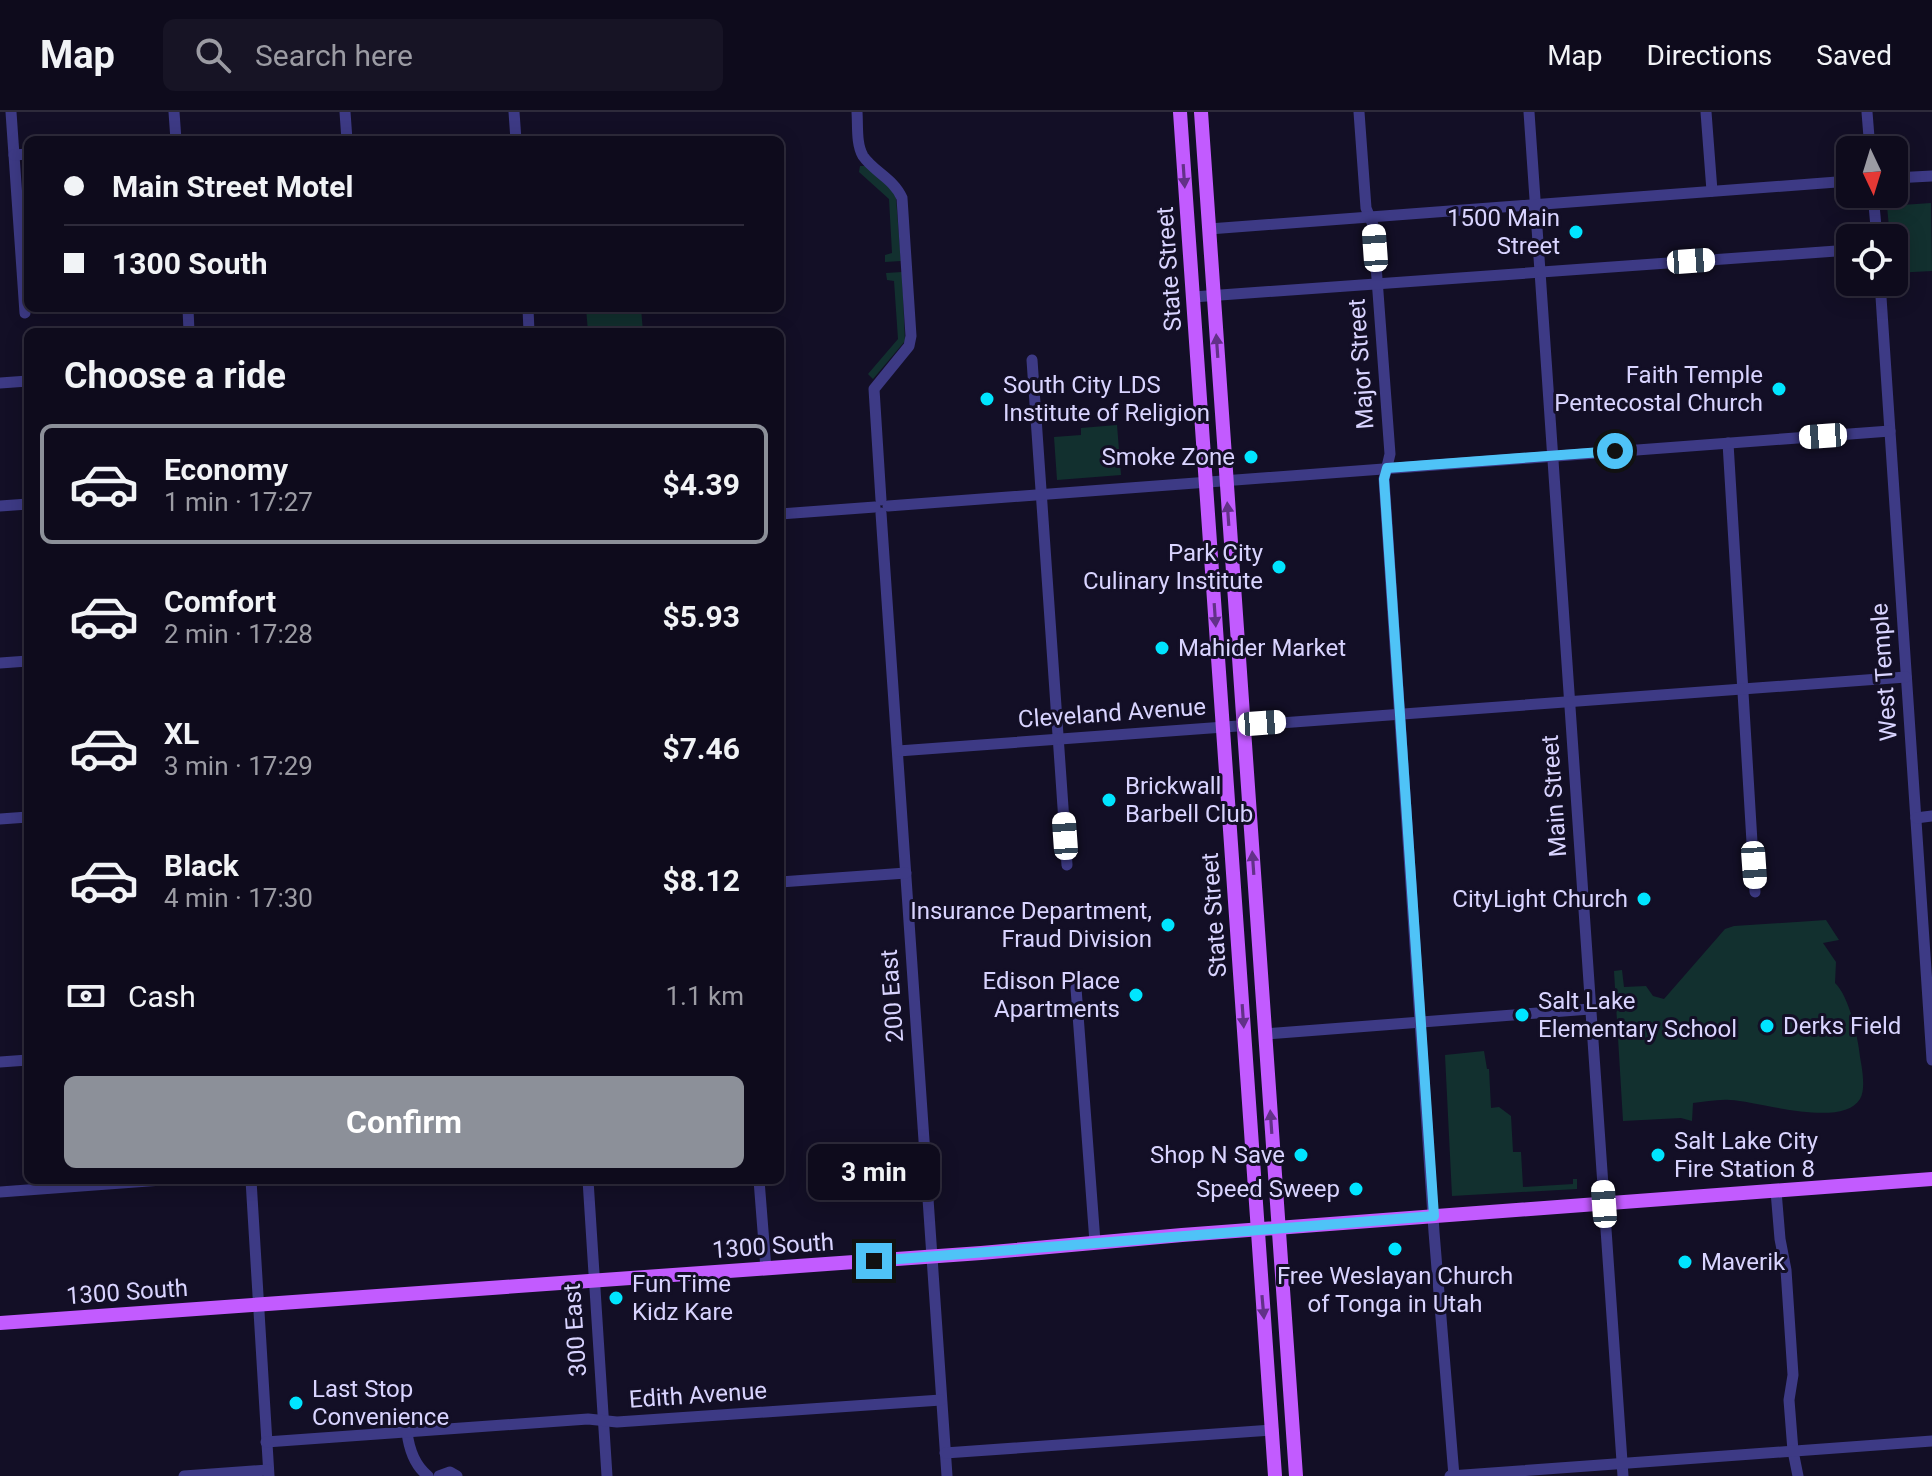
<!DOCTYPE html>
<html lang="en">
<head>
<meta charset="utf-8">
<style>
  :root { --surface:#0e0b1c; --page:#171425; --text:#f1f3f6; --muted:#9b9ba3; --line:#2e2b3b; --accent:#8c9099 }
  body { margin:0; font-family:Roboto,sans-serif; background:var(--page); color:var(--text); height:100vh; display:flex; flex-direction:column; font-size:30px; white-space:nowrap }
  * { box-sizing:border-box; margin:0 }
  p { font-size:26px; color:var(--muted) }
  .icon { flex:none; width:44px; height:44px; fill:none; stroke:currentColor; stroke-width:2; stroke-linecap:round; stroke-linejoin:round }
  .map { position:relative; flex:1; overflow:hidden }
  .panel { position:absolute; left:24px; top:216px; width:760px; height:856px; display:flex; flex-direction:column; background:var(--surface); border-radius:12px; box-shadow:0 4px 20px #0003,0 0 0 2px var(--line) }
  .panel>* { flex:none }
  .guide { position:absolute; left:24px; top:24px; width:760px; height:176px; border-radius:12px; box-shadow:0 4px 20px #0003,0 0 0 2px var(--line); display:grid; align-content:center; height:176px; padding:0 40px; background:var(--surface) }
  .needle { width:52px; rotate:176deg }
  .fabs { position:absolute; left:1836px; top:24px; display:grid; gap:16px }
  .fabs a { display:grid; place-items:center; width:72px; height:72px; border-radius:12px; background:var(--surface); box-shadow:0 4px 20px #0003,0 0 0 2px var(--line); font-size:40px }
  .end { position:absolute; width:36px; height:36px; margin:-18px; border:10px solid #4fc3f7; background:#111; box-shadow:0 0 0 4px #111 }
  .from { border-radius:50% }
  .bubble { position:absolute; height:56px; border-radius:12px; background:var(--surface); box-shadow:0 4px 20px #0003,0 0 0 2px var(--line); font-size:26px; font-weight:700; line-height:56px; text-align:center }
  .car { position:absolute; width:24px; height:48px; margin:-24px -12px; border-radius:10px; box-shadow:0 0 6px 2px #0007; background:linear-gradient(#fff 24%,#345 0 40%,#fff 0 76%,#345 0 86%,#fff 0) }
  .guide b { display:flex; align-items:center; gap:28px; height:76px; font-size:30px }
  .guide b+b { border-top:2px solid var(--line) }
  .guide i { width:20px; height:20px; background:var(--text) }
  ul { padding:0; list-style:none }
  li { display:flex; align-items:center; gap:24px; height:120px; margin:0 16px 12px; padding:0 24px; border:4px solid transparent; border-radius:12px }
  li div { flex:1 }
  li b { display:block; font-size:30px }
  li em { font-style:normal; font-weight:700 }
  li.current { border-color:var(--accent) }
  li>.icon { width:72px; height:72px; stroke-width:1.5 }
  h2 { padding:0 40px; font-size:36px; line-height:96px }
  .pay { display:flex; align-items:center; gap:20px; height:88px; padding:0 40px; font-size:30px }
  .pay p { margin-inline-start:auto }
  .button { display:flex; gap:16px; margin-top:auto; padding:16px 40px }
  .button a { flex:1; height:92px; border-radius:12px; background:var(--accent); color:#fff; font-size:32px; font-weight:700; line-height:92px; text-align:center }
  header { display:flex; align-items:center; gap:48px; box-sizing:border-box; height:112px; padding:0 40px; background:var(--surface); border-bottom:2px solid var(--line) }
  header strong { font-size:38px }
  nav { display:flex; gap:44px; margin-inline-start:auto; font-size:28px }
  .search { width:560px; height:72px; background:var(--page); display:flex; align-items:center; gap:20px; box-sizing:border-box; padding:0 28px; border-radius:12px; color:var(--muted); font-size:30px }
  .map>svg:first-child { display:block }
  .green { fill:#12302f }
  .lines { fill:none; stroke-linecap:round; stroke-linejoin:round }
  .minor { stroke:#3d3a85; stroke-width:11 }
  .major { stroke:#c25bff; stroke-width:14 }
  .oneway { fill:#623188 }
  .route { stroke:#4fc3f7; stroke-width:10 }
  .poi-dot { fill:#00e5ff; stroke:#130f26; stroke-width:3 }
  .labels { text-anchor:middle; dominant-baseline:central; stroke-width:6; stroke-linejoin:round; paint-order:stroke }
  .poi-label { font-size:24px; fill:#d9d4ff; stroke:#130f26; text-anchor:end }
  .street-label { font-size:24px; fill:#d9d4ff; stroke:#130f26 }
</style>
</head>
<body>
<header>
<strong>Map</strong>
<div class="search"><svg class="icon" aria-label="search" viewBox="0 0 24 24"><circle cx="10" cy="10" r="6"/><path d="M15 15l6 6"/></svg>Search here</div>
<nav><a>Map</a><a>Directions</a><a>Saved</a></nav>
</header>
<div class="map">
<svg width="1932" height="1364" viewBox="0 0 1932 1364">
  <rect width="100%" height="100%" fill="#130f26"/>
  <g class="green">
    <path d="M860,54H865L894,80L896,86L901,149L885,150V143L892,141L889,87L859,60Z"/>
    <path d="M1931,91L1932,159L1894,161V126H1890L1887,94Z"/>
    <path d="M902,160L905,229L873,267L868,262L898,227L894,169L887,168L886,161Z"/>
    <path d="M586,196H641L643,220H588Z"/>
    <path d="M1117,313L1121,363L1057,368L1054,325L1081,323V316Z"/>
    <path d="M1826,808L1839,828L1823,831L1836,850L1835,871C1849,884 1858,925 1860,945C1862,956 1866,977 1860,987C1842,1017 1758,989 1730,988C1718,987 1705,990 1693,991L1692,1009L1681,1006L1623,1009L1614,859L1622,858L1624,875L1646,874L1653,884L1664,887L1725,817L1734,814Z"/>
    <path d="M1484,939L1487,957H1489L1491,996L1499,995L1511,1004L1513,1040H1521L1523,1075L1573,1072V1067H1577V1077L1452,1084L1445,943Z"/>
  </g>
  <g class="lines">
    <g class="minor">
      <path d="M11,0L25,201"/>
      <path d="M174,0L176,28"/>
      <path d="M345,0L347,28"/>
      <path d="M514,0L516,28"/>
      <path d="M857,0C858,14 856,32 863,44C874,60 894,67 902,86L911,224L909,234L874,277L881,388"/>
      <path d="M1359,0L1366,96L1373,113L1390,342L1384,367L1434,1120L1454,1364"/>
      <path d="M1529,0L1623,1364"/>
      <path d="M1706,0L1712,79"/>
      <path d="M1867,0L1870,38"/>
      <path d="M14,43L28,42"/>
      <path d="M1894,66L1932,64"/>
      <path d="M1873,82L1877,126"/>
      <path d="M1209,117L1850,69"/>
      <path d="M1880,170L1932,948"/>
      <path d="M1193,185L1850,138"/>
      <path d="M188,196L189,220"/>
      <path d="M528,196L529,220"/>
      <path d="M1032,248L1067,753"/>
      <path d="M0,271L28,269"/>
      <path d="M1728,331L1755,780"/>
      <path d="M0,394L28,392"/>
      <path d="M888,394L1890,319"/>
      <path d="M881,401L947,1364"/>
      <path d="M780,402L875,395"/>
      <path d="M0,551L28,549"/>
      <path d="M898,639L1906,565"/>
      <path d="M1916,706L1932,704"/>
      <path d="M0,707L28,705"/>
      <path d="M780,770L906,761"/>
      <path d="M1076,876L1095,1130"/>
      <path d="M1265,922L1590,897"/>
      <path d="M0,950L28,948"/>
      <path d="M251,1068L269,1364"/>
      <path d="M588,1068L607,1364"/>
      <path d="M759,1068L766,1157"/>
      <path d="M1776,1079L1780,1127L1786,1158L1793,1263L1789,1288L1793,1339L1798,1364"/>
      <path d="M0,1080L162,1068"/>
      <path d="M407,1320C409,1337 414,1353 428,1364"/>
      <path d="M266,1330L588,1307L617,1310L941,1288"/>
      <path d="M945,1341L1273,1318"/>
      <path d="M184,1364L268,1358"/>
      <path d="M439,1364L450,1360L457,1364"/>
      <path d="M1450,1364L1932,1329"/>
    </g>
    <g class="major">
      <path d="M1180,0L1275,1364"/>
      <path d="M1201,0L1296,1364"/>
      <path d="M0,1211L981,1141L1182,1123L1932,1067"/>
    </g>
  </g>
  <defs><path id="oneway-solid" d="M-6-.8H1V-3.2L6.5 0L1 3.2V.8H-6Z" transform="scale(2)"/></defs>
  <g class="oneway">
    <use href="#oneway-solid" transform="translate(1184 64) rotate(86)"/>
    <use href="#oneway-solid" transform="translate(1217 234) rotate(-94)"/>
    <use href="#oneway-solid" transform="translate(1228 402) rotate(-94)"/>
    <use href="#oneway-solid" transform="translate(1215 503) rotate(86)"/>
    <use href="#oneway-solid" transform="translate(1253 751) rotate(-94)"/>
    <use href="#oneway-solid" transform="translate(1243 904) rotate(86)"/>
    <use href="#oneway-solid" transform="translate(1271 1010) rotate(-94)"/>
    <use href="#oneway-solid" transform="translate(1263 1195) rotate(85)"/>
  </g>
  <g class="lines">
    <path class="route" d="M874,1149L1434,1104L1384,367L1387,356L1615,339"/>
  </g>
  <g class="poi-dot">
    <circle cx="1576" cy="120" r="8"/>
    <circle cx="1779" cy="277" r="8"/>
    <circle cx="987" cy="287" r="8"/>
    <circle cx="1251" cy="345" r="8"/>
    <circle cx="1279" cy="455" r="8"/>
    <circle cx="1162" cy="536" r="8"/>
    <circle cx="1109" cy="688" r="8"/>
    <circle cx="1644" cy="787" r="8"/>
    <circle cx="1168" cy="813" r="8"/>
    <circle cx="1136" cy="883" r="8"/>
    <circle cx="1522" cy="903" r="8"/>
    <circle cx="1767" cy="914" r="8"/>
    <circle cx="1301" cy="1043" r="8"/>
    <circle cx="1658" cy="1043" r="8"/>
    <circle cx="1356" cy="1077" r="8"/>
    <circle cx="1395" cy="1137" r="8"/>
    <circle cx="1685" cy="1150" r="8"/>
    <circle cx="616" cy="1186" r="8"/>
    <circle cx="296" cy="1291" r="8"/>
  </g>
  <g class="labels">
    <g class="poi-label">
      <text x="1560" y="106">1500 Main<tspan x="1560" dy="28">Street</tspan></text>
      <text x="1763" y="263">Faith Temple<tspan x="1763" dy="28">Pentecostal Church</tspan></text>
      <text x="1003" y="273" text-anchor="start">South City LDS<tspan x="1003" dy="28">Institute of Religion</tspan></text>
      <text x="1235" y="345">Smoke Zone</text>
      <text x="1263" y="441">Park City<tspan x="1263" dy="28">Culinary Institute</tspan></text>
      <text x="1178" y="536" text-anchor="start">Mahider Market</text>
      <text x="1125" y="674" text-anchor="start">Brickwall<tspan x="1125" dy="28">Barbell Club</tspan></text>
      <text x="1628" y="787">CityLight Church</text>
      <text x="1152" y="799">Insurance Department,<tspan x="1152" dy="28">Fraud Division</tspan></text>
      <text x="1120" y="869">Edison Place<tspan x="1120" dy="28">Apartments</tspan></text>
      <text x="1538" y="889" text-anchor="start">Salt Lake<tspan x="1538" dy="28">Elementary School</tspan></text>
      <text x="1783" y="914" text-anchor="start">Derks Field</text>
      <text x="1674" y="1029" text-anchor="start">Salt Lake City<tspan x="1674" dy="28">Fire Station 8</tspan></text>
      <text x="1285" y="1043">Shop N Save</text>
      <text x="1340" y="1077">Speed Sweep</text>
      <text x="1701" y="1150" text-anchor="start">Maverik</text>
      <text x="1395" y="1164" text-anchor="middle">Free Weslayan Church<tspan x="1395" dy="28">of Tonga in Utah</tspan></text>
      <text x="632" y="1172" text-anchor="start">Fun Time<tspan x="632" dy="28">Kidz Kare</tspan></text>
      <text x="312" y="1277" text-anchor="start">Last Stop<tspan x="312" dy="28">Convenience</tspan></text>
    </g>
    <g class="street-label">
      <text transform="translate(1169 157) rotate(-94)">State Street</text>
      <text transform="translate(1361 252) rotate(-94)">Major Street</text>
      <text transform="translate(1884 560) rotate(-94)">West Temple</text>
      <text transform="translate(1112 601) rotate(-4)">Cleveland Avenue</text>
      <text transform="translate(1554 684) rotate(-94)">Main Street</text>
      <text transform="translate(1214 803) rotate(-94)">State Street</text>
      <text transform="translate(892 884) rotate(-94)">200 East</text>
      <text transform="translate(773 1134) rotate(-4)">1300 South</text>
      <text transform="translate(127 1180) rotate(-4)">1300 South</text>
      <text transform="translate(575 1218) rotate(-94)">300 East</text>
      <text transform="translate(698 1283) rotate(-4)">Edith Avenue</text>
    </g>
  </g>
</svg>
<div class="fabs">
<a><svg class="needle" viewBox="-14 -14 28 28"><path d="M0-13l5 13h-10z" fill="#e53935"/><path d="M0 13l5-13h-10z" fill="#9b9ba3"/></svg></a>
<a><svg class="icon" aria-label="locate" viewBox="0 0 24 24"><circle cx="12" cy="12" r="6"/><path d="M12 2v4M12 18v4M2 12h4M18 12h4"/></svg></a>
</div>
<i class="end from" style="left:1615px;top:339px"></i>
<i class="end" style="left:874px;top:1149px"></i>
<div class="bubble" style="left:808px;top:1032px;width:132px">3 min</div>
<i class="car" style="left:1375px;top:136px;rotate:356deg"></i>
<i class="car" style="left:1691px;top:149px;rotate:86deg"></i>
<i class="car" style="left:1823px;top:324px;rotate:266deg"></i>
<i class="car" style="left:1262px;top:611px;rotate:86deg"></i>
<i class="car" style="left:1065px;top:724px;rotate:356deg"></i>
<i class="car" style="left:1754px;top:753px;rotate:176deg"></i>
<i class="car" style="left:1604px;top:1092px;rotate:356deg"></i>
<div class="guide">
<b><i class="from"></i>Main Street Motel</b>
<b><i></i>1300 South</b>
</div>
<section class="panel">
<h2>Choose a ride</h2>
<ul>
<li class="current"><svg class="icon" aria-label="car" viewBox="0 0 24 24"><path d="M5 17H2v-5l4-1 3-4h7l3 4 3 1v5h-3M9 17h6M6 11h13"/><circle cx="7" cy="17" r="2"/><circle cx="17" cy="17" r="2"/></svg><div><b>Economy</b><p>1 min · 17:27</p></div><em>$4.39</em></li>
<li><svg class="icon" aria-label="car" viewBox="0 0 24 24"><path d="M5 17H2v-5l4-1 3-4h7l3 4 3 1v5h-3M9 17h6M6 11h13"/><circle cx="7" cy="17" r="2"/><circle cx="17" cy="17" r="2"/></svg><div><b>Comfort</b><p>2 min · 17:28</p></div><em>$5.93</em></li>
<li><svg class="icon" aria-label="car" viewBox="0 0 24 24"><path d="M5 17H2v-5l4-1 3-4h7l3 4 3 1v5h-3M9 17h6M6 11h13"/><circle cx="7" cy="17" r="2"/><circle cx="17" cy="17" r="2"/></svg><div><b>XL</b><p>3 min · 17:29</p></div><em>$7.46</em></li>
<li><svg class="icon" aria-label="car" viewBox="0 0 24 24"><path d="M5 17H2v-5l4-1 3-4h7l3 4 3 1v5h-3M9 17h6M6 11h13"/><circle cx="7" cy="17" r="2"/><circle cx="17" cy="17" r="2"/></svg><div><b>Black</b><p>4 min · 17:30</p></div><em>$8.12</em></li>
</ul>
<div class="pay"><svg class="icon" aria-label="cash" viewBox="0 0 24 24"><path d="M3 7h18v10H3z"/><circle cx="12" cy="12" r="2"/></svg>Cash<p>1.1 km</p></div>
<div class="button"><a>Confirm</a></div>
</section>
</div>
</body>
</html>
